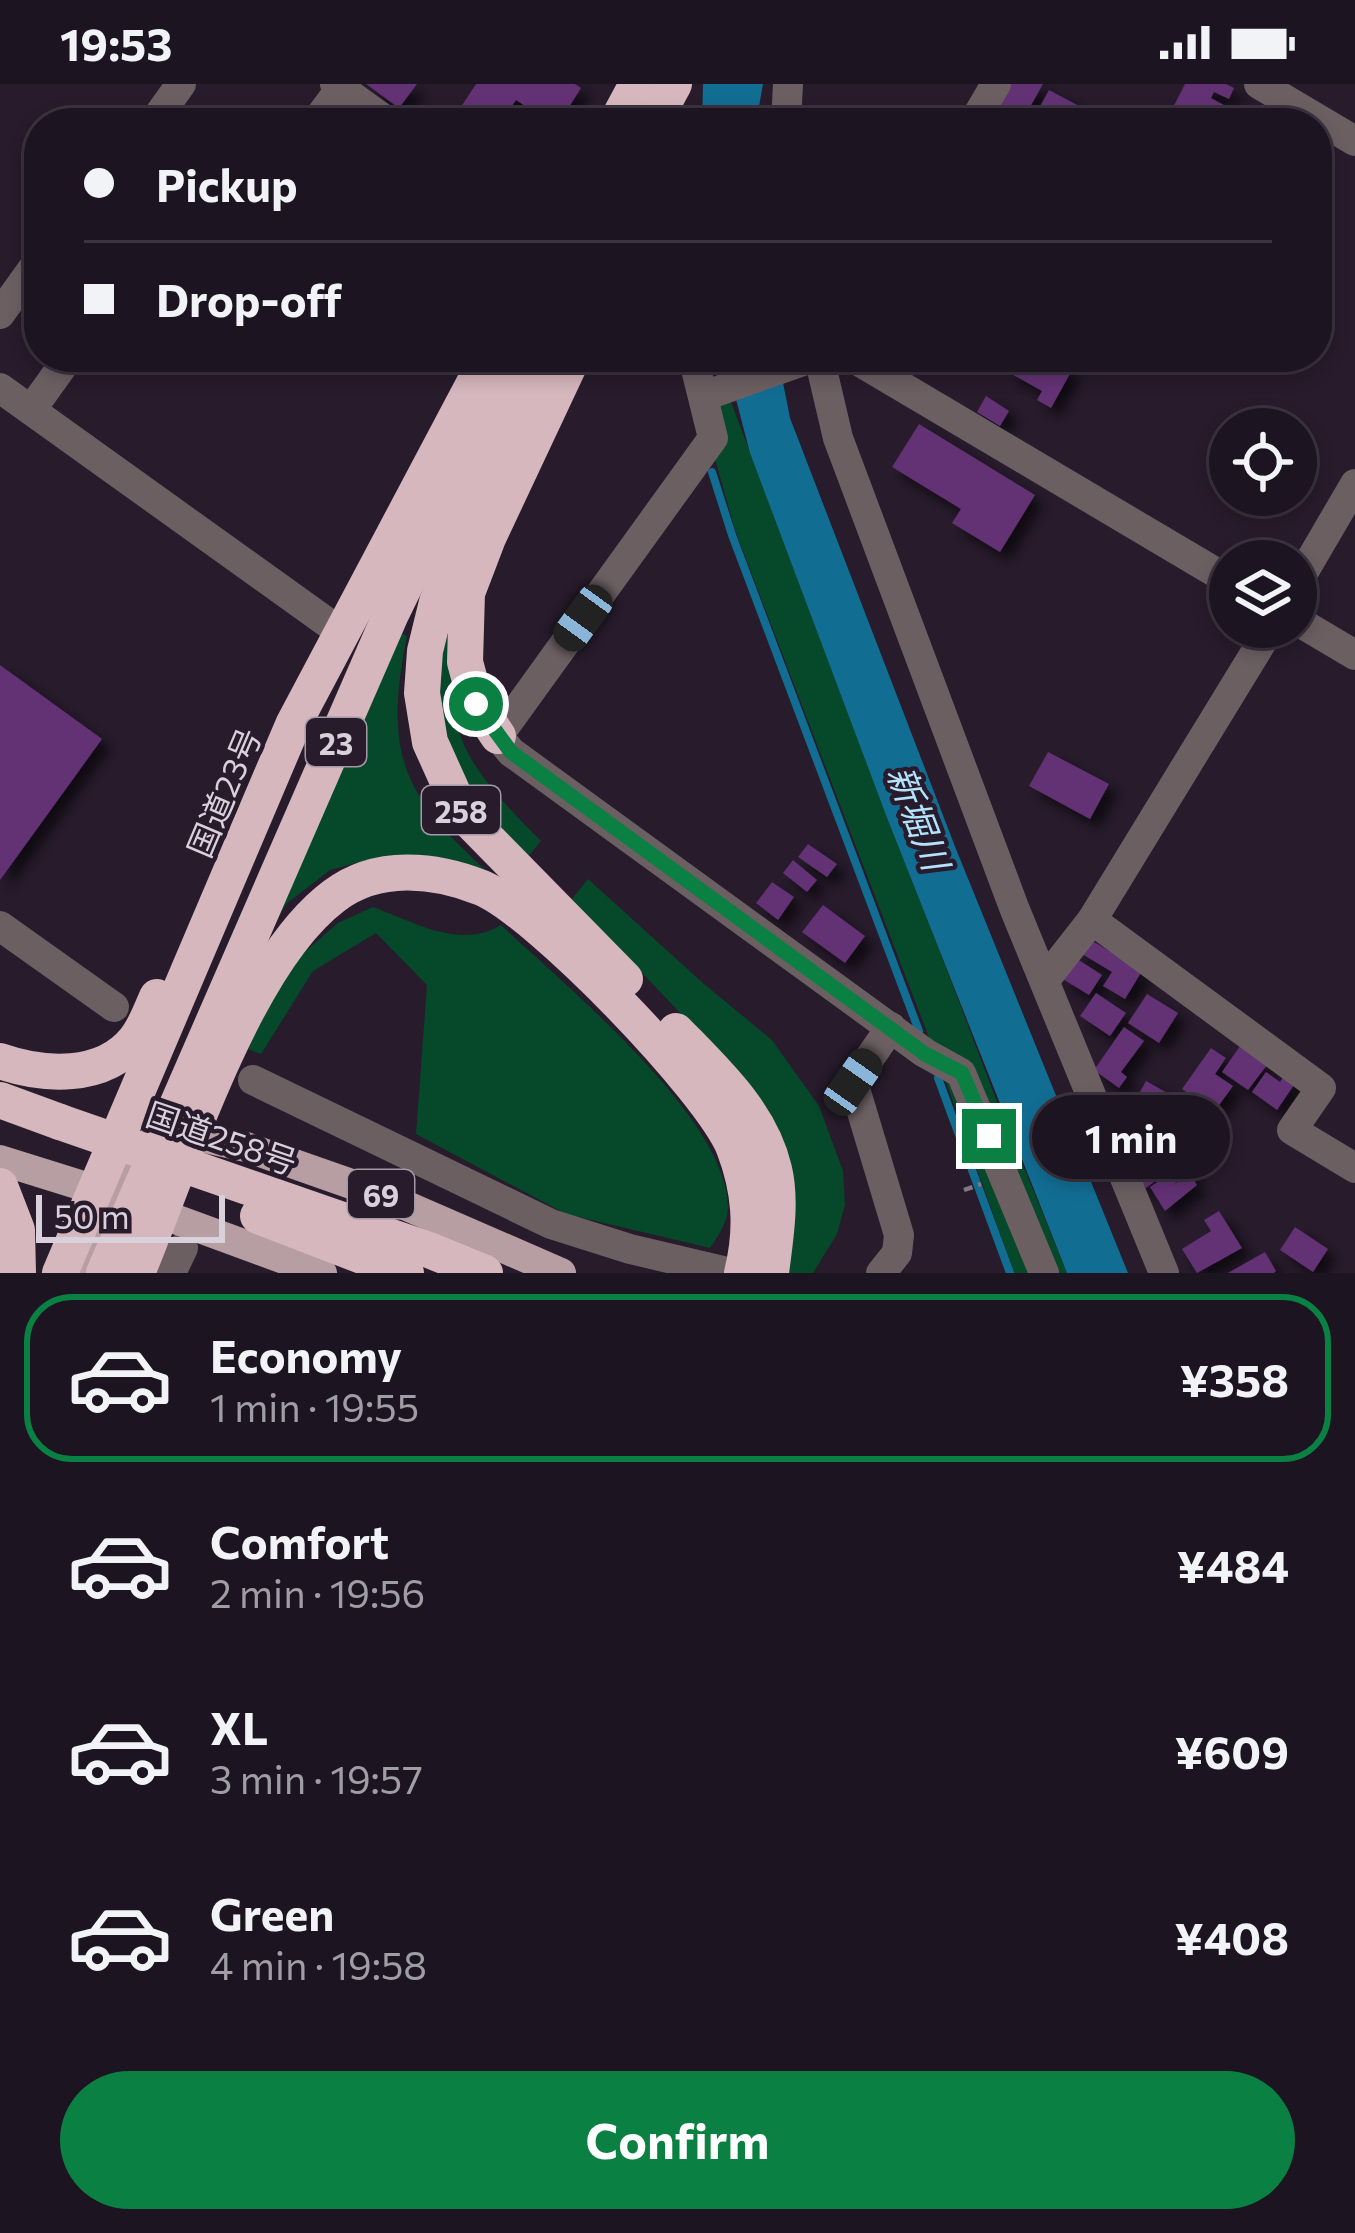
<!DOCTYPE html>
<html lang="en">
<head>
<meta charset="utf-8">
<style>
  :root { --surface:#1d1421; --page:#251d2a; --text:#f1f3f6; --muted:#a09ea5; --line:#3b333f; --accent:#0b8043 }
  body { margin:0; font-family:Commissioner,"Noto Sans JP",sans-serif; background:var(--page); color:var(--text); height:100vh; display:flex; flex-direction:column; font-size:45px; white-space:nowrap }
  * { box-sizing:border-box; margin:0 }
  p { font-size:39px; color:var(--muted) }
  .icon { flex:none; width:66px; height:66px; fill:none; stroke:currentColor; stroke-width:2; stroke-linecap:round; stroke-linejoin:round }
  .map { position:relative; height:1189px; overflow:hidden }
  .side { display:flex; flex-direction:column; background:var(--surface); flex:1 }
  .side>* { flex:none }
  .top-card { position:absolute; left:24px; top:24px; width:1308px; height:264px; border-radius:48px; box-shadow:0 6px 18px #0003,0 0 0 3px var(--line); display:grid; align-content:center; height:264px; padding:0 60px; background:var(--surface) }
  .buttons { position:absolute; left:1209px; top:324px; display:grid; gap:24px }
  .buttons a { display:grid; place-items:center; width:108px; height:108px; border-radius:50%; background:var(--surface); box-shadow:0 6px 18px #0003,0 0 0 3px var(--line); font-size:60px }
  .scale { position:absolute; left:36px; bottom:30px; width:189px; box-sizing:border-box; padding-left:12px; border:6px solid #d8d0db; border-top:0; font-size:33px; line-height:42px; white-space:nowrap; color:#d8d0db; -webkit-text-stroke:9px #271b2c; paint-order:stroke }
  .end { position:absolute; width:54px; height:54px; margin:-27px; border:15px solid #0b8043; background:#fff; box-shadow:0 0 0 6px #fff }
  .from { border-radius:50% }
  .bubble { position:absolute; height:84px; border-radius:42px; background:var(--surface); box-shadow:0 6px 18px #0003,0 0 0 3px var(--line); font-size:39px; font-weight:700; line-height:84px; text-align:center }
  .car { position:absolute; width:36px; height:72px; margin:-36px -18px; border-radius:15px; box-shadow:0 0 9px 3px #0007; background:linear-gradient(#222 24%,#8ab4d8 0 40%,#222 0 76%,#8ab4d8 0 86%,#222 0) }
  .top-card b { display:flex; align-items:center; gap:42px; height:114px; font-size:45px }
  .top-card b+b { border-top:3px solid var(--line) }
  .top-card i { width:30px; height:30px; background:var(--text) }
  ul { padding:21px 0 0; list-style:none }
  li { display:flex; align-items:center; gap:36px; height:168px; margin:0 24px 18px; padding:0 36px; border:6px solid transparent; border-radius:48px }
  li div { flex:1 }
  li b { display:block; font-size:45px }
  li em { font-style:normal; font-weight:700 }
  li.selected { border-color:var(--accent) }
  li>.icon { width:108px; height:108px; stroke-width:1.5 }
  .primary-button { display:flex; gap:24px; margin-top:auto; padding:24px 60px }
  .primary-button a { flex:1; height:138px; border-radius:72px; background:var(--accent); color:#fff; font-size:48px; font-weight:700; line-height:138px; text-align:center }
  .status { display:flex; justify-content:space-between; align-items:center; height:84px; padding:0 60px; background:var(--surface); direction:ltr }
  .status svg { height:33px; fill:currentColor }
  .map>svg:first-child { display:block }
  .green { fill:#06482a }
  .water { fill:#126d93 }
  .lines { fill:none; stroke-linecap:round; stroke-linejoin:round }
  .stream { stroke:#126d93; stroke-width:8 }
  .building { fill:#633075; filter:url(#shadow) }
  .path { stroke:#817785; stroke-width:4.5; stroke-dasharray:9 6; stroke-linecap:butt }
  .minor { stroke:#6b5f62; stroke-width:30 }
  .major { stroke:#b79ea3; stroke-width:30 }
  .highway { stroke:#d5b7bd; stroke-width:36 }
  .highway-bridge { stroke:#d5b7bd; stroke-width:36 }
  .route { stroke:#0b8043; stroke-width:15 }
  .labels { text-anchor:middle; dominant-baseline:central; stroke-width:9; stroke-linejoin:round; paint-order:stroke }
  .shield { fill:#271b2c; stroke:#a39aa6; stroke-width:3 }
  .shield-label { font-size:30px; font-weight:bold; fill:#d8d0db }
  .street-label { font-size:33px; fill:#d8d0db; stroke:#271b2c }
  .water-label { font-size:36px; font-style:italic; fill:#b3e3fd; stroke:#271b2c }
</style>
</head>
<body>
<div class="status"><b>19:53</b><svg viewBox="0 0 49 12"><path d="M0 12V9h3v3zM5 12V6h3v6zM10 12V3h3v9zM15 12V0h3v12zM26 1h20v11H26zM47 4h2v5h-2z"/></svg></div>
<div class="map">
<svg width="1355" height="1189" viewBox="0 0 1355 1189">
  <defs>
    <filter id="shadow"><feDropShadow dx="9" dy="9" stdDeviation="6" flood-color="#0009"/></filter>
  </defs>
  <rect width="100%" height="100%" fill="#271b2c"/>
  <g class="green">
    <path d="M729,313L994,1010L1067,1189H1014L946,998L735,446L715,375L714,320Z"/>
    <path d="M449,540C450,577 449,617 461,653C473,689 514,730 541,757L527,774L480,724L451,677L437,589Z"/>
    <path d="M395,546L407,552C382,675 405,715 497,796L442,773L384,772L330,786L286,820L252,881Z"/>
    <path d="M588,795L704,900L772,956L819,1022L843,1087L845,1121L837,1150L813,1189H788L701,951L572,815Z"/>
    <path d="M373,823C414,838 460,866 501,841C563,900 728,1034 728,1123C728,1138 718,1152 710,1164L566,1130L416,1050L427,901L376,849L313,887L261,970L248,965L287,883L338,839Z"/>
  </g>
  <g class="water">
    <path d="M703,0H763L756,39H702Z"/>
    <path d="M725,273H778L790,334L956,765L1128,1189H1067L886,731L750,369Z"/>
  </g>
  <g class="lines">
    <g class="stream">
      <path d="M712,388L732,451L919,947"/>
      <path d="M938,994L1010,1189"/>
    </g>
  </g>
  <g class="building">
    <path d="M366,0H417L399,24Z"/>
    <path d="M476,0H575L581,4L559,39H551L516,16L501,39H466L455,32Z"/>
    <path d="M1010,0H1043L1021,39H988Z"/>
    <path d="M1185,0H1226L1234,4L1229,15L1214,8L1211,14L1231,25L1223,39L1166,37Z"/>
    <path d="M1049,6L1111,39H1031Z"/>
    <path d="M1016,273H1048L1072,286L1051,324L1037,316L1042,307L1008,288Z"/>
    <path d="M986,312L1009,327L1000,342L977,328Z"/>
    <path d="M919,340L1035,411L1000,468L952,439L961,425L892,383Z"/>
    <path d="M0,581L102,655L0,796Z"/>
    <path d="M1048,668L1109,700L1090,735L1029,702Z"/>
    <path d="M808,760L837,780L827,793L798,773Z"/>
    <path d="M793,776L817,796L807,808L783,789Z"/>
    <path d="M772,798L794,813L778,836L756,819Z"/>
    <path d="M823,821L865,852L845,879L802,848Z"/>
    <path d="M1086,853L1142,887L1125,915L1103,902L1112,888L1077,867Z"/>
    <path d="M1074,873L1102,891L1089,911L1061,894Z"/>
    <path d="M1096,909L1126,929L1110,952L1080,932Z"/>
    <path d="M1147,910L1178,929L1159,959L1128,939Z"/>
    <path d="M1124,943L1144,957L1121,988L1127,993L1119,1004L1094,986Z"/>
    <path d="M1240,962L1267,981L1248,1006L1222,988Z"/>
    <path d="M1211,964L1226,974L1215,990L1233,1002L1214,1028L1182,1005Z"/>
    <path d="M1287,987L1298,995L1277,1026L1252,1008L1266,988L1280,998Z"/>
    <path d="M1146,997L1187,1020L1171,1049L1130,1026Z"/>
    <path d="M1145,1052L1160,1071L1174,1061L1193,1085L1182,1093L1174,1083L1146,1104L1136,1091L1144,1085L1128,1065Z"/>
    <path d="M1174,1087L1180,1095L1173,1101L1190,1090L1197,1101L1165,1127L1150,1103Z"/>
    <path d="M1219,1127L1242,1164L1197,1189L1182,1165L1211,1147L1204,1136Z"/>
    <path d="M1295,1143L1328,1165L1313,1188L1280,1166Z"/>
    <path d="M1265,1168L1276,1187L1274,1189H1228Z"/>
  </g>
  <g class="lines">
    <path class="path" d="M964,1106L981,1100"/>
    <g class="minor">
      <path d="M335,0L389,39"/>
      <path d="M1259,0L1355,57"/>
      <path d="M153,39L181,0"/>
      <path d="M315,39L341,4"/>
      <path d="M786,39L788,0"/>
      <path d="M973,39L996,0"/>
      <path d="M0,230L39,176"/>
      <path d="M693,273L713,354L498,652L511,668L925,969L961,989L1044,1189"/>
      <path d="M819,273L838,354L1015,826L1164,1189"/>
      <path d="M852,273L1230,497"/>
      <path d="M0,304L339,547"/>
      <path d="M704,312L814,273"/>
      <path d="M31,326L69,273"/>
      <path d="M1296,501L1355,400"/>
      <path d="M1296,536L1355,571"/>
      <path d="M1092,836L1321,1004L1292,1046L1355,1084"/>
      <path d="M0,842L114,923"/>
      <path d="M1045,896L1092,836L1271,543"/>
      <path d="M253,996L551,1140L630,1165L732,1189"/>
      <path d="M171,1189L183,1164"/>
      <path d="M881,1189L897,1169L899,1151L853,998L891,943"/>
    </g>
    <g class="major">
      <path d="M0,1076L96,1106L322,1189"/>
      <path d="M79,1189L132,1069L167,1049H183L246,1063L377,1109L561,1189"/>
    </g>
    <g class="highway">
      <path d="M616,39L637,0"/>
      <path d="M653,39L674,0"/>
      <path d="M534,273L526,304L437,518L425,567L422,609L430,658L462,729L625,895"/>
      <path d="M498,652L476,619L465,578L467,509L488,454L573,273"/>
      <path d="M676,947C715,987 761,1029 774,1085C782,1118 775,1156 771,1189"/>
      <path d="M0,977C43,992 103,996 135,956C145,944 151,926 157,913"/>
      <path d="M0,1016L60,1038"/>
      <path d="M0,1102L17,1146L18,1189"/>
      <path d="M60,1189L293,641L488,273"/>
      <path d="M104,1189L391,530L508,291"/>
      <path d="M137,1189C182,1083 243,880 334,812C377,779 435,785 482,804C539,828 711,1006 734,1064C750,1106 753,1145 742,1189"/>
    </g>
    <g class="highway-bridge">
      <path d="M60,1038L429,1166L485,1189"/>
      <path d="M258,1132L406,1189"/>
    </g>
  </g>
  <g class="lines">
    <path class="route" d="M476,620L511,668L925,970L962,989L989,1052"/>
  </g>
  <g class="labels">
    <g class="shield">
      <rect x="306" y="634" width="60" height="48" rx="9"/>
      <rect x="422" y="702" width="78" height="48" rx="9"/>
      <rect x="348" y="1086" width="66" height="48" rx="9"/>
    </g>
    <g class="shield-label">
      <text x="336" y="658">23</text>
      <text x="461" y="726">258</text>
      <text x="381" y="1110">69</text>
    </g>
    <g class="street-label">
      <text transform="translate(223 708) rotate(-67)">国道23号</text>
      <text transform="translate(222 1053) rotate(19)">国道258号</text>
    </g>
    <g class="water-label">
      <text transform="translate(920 733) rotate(69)">新堀川</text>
    </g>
  </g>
</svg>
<div class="buttons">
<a><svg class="icon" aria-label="locate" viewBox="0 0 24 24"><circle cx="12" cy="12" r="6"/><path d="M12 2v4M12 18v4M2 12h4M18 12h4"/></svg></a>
<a><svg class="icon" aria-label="layers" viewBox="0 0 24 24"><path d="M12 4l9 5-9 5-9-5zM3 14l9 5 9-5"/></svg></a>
</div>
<div class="scale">50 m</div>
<i class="end from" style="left:476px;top:620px"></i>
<i class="end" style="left:989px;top:1052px"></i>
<div class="bubble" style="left:1032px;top:1011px;width:198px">1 min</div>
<i class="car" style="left:583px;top:534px;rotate:216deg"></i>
<i class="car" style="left:853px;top:998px;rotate:35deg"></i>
<div class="top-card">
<b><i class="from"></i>Pickup</b>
<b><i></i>Drop-off</b>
</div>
</div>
<section class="side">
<ul>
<li class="selected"><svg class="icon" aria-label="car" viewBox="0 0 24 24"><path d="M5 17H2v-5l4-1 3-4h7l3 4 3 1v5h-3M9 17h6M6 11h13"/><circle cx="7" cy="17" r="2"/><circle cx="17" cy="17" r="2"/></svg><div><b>Economy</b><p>1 min · 19:55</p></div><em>¥358</em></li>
<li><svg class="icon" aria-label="car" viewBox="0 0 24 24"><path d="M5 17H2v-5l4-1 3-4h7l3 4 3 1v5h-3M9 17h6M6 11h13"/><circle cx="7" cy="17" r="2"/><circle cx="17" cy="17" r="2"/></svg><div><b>Comfort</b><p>2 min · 19:56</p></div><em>¥484</em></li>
<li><svg class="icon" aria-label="car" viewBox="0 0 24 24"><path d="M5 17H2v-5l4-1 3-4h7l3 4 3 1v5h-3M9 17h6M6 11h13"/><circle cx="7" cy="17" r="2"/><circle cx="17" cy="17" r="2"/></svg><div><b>XL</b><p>3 min · 19:57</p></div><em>¥609</em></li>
<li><svg class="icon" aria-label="car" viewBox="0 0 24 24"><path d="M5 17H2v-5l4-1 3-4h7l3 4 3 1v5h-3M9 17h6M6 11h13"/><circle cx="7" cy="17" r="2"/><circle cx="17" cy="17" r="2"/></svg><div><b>Green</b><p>4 min · 19:58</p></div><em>¥408</em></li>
</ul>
<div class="primary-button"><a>Confirm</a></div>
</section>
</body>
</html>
